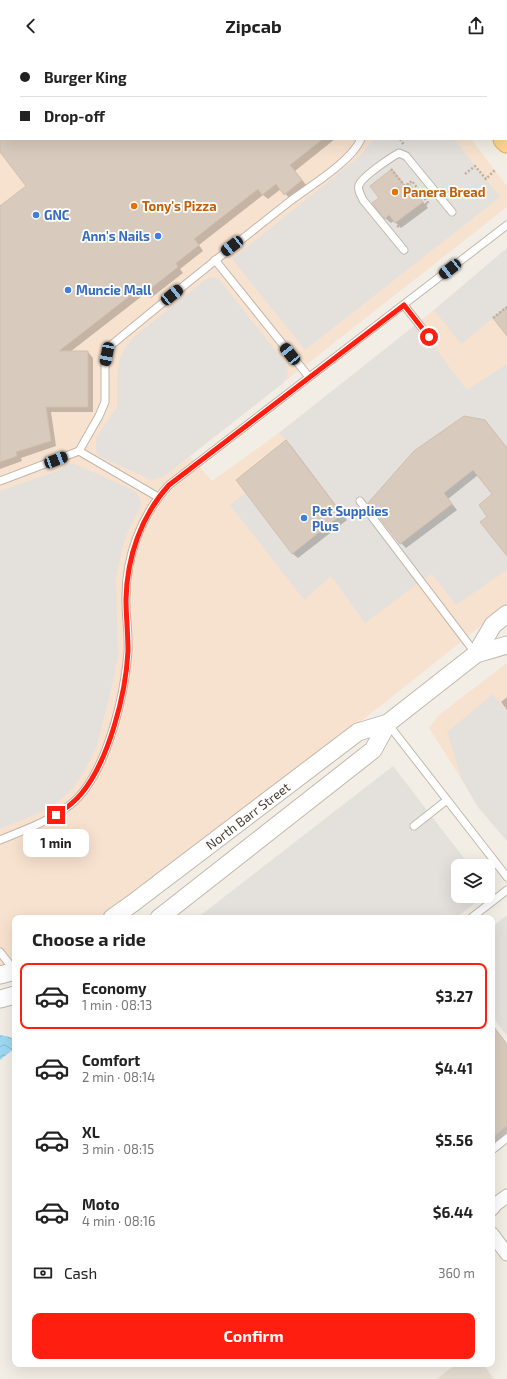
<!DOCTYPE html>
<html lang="en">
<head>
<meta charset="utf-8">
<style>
  :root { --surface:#fff; --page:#f6f6f6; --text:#222; --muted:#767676; --line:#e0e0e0; --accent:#ff1e10 }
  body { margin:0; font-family:"Exo 2",sans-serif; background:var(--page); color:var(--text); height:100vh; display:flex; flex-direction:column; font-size:15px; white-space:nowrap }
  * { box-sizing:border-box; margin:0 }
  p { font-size:13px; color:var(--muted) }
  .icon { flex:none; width:22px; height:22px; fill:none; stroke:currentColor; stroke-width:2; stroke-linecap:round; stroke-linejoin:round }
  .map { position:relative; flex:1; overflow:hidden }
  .panel { position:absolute; left:12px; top:863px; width:483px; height:452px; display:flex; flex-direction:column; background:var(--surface); border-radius:8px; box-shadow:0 4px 16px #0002 }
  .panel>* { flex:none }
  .guide { position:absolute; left:0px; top:0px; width:507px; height:88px; box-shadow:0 4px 16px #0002; display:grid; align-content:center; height:88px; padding:0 20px; background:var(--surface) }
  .buttons { position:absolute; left:451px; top:807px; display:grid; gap:8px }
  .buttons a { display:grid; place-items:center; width:44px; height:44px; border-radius:8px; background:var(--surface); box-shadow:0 4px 16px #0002; font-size:20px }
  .end { position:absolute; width:18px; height:18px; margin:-9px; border:5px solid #ff1e10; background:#fff; box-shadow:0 0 0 2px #fff }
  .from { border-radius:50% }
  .bubble { position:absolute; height:28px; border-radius:8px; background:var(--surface); box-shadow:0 4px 16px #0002; font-size:13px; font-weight:700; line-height:28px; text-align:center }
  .car { position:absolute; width:12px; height:24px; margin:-12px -6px; border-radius:5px; box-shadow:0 0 3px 1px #0007; background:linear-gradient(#222 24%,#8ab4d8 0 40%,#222 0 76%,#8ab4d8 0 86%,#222 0) }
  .guide b { display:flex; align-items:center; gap:14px; height:38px; font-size:15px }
  .guide b+b { border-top:1px solid var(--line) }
  .guide i { width:10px; height:10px; background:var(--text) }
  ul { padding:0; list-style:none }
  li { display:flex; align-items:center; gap:12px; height:66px; margin:0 8px 6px; padding:0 12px; border:2px solid transparent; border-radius:8px }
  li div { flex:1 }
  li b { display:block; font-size:15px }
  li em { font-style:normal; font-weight:700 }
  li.current { border-color:var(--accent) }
  li>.icon { width:36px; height:36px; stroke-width:1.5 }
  h2 { padding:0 20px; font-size:18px; line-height:48px }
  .pay { display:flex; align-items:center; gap:10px; height:44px; padding:0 20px; font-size:15px }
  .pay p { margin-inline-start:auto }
  .primary-button { display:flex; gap:8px; margin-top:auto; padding:8px 20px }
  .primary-button a { flex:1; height:46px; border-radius:8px; background:var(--accent); color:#fff; font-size:16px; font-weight:700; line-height:46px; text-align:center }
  header { display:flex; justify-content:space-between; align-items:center; height:52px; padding:0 20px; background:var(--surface); font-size:18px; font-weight:700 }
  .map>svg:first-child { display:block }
  .residential { fill:#e8dfd3 }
  .commercial { fill:#f7e2cf }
  .parking { fill:#e4e1dd }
  .water { fill:url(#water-waves) }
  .shadow { fill:#0003 }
  .building { fill:#d8cbbd; stroke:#d0bfad }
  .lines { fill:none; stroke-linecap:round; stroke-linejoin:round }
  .service-casing { stroke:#c2b7aa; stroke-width:9 }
  .minor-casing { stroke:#c2b7aa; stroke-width:15 }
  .tertiary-casing { stroke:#c2b7aa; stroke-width:19 }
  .primary-casing { stroke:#e9b25d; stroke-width:23 }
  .path { stroke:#c2af98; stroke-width:2.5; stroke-dasharray:2 2; stroke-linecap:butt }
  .service { stroke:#fff; stroke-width:7 }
  .minor { stroke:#fff; stroke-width:13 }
  .tertiary { stroke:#fff; stroke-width:17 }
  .primary { stroke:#ffd692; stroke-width:21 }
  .route { stroke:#ff1e10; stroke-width:5 }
  .food-dot { fill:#e8710a; stroke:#fff; stroke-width:1.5 }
  .shop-dot { fill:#3f7fe0; stroke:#fff; stroke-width:1.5 }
  .labels { text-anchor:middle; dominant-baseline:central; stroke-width:3.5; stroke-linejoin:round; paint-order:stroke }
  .food-label { font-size:13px; font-weight:bold; fill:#c56008; stroke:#fff; text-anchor:start }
  .shop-label { font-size:13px; font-weight:bold; fill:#366cbe; stroke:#fff; text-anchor:start }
  .street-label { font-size:13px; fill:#463d34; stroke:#fff }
</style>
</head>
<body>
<header><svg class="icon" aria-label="back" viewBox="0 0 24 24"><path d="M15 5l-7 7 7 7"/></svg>Zipcab<svg class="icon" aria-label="share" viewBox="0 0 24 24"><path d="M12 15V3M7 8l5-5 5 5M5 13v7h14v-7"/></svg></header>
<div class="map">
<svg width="507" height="1327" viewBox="0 0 507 1327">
  <defs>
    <pattern id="water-waves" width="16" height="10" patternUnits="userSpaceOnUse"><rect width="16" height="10" fill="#9ed8f3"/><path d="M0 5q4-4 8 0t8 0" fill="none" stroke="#89bad1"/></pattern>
  </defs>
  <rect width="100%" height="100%" fill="#f3eee5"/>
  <path class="residential" d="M456,1312H483L494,1327H437Z"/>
  <g class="commercial">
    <path d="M0,0H403L404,1H1V87H471L507,134V155L190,404L212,429L279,381L434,258L507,196V553L383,652L105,866H15V911L0,915Z"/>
    <path d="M507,611V789L478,755L462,728L429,676L439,663Z"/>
  </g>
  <g class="parking">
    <path d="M374,87H454L500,145L305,298L232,207L361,103Z"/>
    <path d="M507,196V255L461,292L434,258Z"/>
    <path d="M213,225L218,226L286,312L288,318L287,325L283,331L163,425L151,428L101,405L97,402L96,394V386L117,355V324L120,306L127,293L135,284L207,226Z"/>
    <path d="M418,271L429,285L449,315L467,338L507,312V396L485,368L464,364L414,399L368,451L400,491L452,452L444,441L473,418L492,442L479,453L487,465L480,470L507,504V518L456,553L432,522L421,529L365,571L331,524L304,548L230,453L245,441L292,501L342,463L286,388L279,381Z"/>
    <path d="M73,411L135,439L140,447L141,454L129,477L122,497L116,527L118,603L114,625L97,694L85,718L73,736L53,754L44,759L0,777V439L57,419L68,412Z"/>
    <path d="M493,642L507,660V789L478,755L462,728L447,680Z"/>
    <path d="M393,714L470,814H458V844H484L456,866H197Z"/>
    <path d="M507,863V984L492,964V875Z"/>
  </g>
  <path class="water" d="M0,983C10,985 15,984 15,996L0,1008Z"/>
  <g class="shadow">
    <path d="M149,0H327L328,1H148Z"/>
    <path d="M0,73H1V87H335L295,119L307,134L290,147L281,137L268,147L263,143L199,193L203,199L180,217L183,221L151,246L146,241L70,300H88L93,306V360H51L56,394L21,406L22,409L0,417V155L28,134L0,99Z"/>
    <path d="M392,118L406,135L414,138L428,156L401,176L394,169L391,171L385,166L380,146Z"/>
    <path d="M485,368L507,396V503L489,465L493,442L478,423L448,447L457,458L406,496L401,491Z"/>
    <path d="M286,389L292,395L347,468L298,506L292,501Z"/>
    <path d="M507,645V658L501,650Z"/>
    <path d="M492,972L507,992V1084L492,1095Z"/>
  </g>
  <g class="building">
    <path d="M0,87H323L290,113L302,128L284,143L276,132L262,143L258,137L194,187L199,193L176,211L178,215L145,241L140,236L59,299H88V355H46L51,389L16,400L17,404L0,410V154L26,134L0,100Z"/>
    <path d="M392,117L405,134L409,131L423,150L395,171L389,163L385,167L372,151L379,146L370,134Z"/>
    <path d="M507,255V284L493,266Z"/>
    <path d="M464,364L485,368L507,396V504L480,470L487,465L479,453L492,442L473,418L444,441L452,452L400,492L368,451L414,399Z"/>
    <path d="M286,388L342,462L292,502L236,428Z"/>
    <path d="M492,973L507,992V1074L492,1086Z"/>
  </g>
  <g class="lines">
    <g class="service-casing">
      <g id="service">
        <path d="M356,0V1"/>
        <path d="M100,1L104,0"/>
        <path d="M0,57L1,56"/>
        <path d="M404,198L363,148C361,143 357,138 359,133C363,124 390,106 399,101L406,104L452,160"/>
        <path d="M215,208L309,325"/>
        <path d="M404,253L429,285"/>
        <path d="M79,399L158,445"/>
        <path d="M0,429L79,399L99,364L105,350V310L109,295C168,246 228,198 289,150C310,134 351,110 361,87"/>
        <path d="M360,449L476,602"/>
        <path d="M388,672L507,825"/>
        <path d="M414,774L447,748"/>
        <path d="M0,788C24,778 50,769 70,753C87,740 97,720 105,700C117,669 125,634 128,600C129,583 126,566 126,549C125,507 140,464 169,433L507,173"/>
        <path d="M471,866L507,838"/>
        <path d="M0,900L15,919"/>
        <path d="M492,1098L507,1086"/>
      </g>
    </g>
    <g class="minor-casing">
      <g id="minor">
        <path d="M492,1157L496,1152L507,1144"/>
        <path d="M492,1182L507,1202"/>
      </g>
    </g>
    <g class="tertiary-casing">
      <g id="tertiary">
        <path d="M476,602L493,573L507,562"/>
        <path id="s1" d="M112,866L133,851L358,680L388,671L476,602L507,593"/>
        <path d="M159,866L373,698L388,671"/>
        <path d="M0,923L15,919"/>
        <path d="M0,947L15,943"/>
      </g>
    </g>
    <g class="primary-casing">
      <g id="primary">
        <path d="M436,0V1"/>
        <path d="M504,87L507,90"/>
      </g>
    </g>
    <g class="path">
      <path d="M400,87L404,93"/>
      <path d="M391,117L405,134L412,129L428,151"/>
      <path d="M465,122L475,114L486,127L495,118"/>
      <path d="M448,141L454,136"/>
      <path d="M397,175L429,150"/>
      <path d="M493,266L507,255"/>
    </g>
    <use href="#service" class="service"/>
    <use href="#minor" class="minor"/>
    <use href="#tertiary" class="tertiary"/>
    <use href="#primary" class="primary"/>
  </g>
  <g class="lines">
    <path class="route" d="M56,763C65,757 74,751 81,742C109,709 126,641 128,599C128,581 126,564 126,547C127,505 141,464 169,433L404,253L429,285"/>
  </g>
  <g class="food-dot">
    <circle cx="395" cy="140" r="4"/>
    <circle cx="134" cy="154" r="4"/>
  </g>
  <g class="shop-dot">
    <circle cx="36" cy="163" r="4"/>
    <circle cx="158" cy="184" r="4"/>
    <circle cx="68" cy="238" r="4"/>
    <circle cx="304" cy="466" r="4"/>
  </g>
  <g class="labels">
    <g class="food-label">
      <text x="403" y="140">Panera Bread</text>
      <text x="142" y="154">Tony's Pizza</text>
    </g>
    <g class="shop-label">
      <text x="44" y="163">GNC</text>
      <text x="150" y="184" text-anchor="end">Ann's Nails</text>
      <text x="76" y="238">Muncie Mall</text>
      <text x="312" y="459">Pet Supplies<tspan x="312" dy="15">Plus</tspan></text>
    </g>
    <g class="street-label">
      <text stroke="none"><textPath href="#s1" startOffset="170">North Barr Street</textPath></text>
    </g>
  </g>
</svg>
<div class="buttons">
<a><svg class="icon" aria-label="layers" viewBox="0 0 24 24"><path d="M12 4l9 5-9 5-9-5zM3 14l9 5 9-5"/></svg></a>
</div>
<i class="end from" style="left:429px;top:285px"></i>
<i class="end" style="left:56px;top:763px"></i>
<div class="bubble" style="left:23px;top:777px;width:66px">1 min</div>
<i class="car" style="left:232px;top:194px;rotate:232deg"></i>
<i class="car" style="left:450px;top:217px;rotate:232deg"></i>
<i class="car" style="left:172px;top:243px;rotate:51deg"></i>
<i class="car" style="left:107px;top:302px;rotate:191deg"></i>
<i class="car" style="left:290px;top:302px;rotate:321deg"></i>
<i class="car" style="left:56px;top:408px;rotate:69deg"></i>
<div class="guide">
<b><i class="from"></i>Burger King</b>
<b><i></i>Drop-off</b>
</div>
<section class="panel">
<h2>Choose a ride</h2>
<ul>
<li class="current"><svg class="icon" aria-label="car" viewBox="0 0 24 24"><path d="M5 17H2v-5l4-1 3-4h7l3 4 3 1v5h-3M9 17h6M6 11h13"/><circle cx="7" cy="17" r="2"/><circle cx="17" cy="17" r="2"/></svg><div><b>Economy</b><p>1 min · 08:13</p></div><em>$3.27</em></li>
<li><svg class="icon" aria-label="car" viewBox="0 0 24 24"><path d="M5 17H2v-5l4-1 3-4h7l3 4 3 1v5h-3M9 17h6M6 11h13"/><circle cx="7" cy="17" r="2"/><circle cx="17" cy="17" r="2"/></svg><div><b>Comfort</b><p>2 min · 08:14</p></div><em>$4.41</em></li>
<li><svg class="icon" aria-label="car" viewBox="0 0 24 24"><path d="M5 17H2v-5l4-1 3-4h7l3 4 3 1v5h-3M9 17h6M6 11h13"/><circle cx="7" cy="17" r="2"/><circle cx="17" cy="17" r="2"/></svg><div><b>XL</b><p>3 min · 08:15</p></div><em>$5.56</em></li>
<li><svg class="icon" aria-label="car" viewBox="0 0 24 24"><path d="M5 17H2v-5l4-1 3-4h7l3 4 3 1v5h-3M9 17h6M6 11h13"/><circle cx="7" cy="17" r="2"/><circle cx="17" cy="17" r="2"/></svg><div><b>Moto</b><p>4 min · 08:16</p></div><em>$6.44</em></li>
</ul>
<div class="pay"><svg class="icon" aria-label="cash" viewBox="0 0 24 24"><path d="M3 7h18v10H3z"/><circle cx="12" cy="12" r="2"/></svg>Cash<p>360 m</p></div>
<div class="primary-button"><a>Confirm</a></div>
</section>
</div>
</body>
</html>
